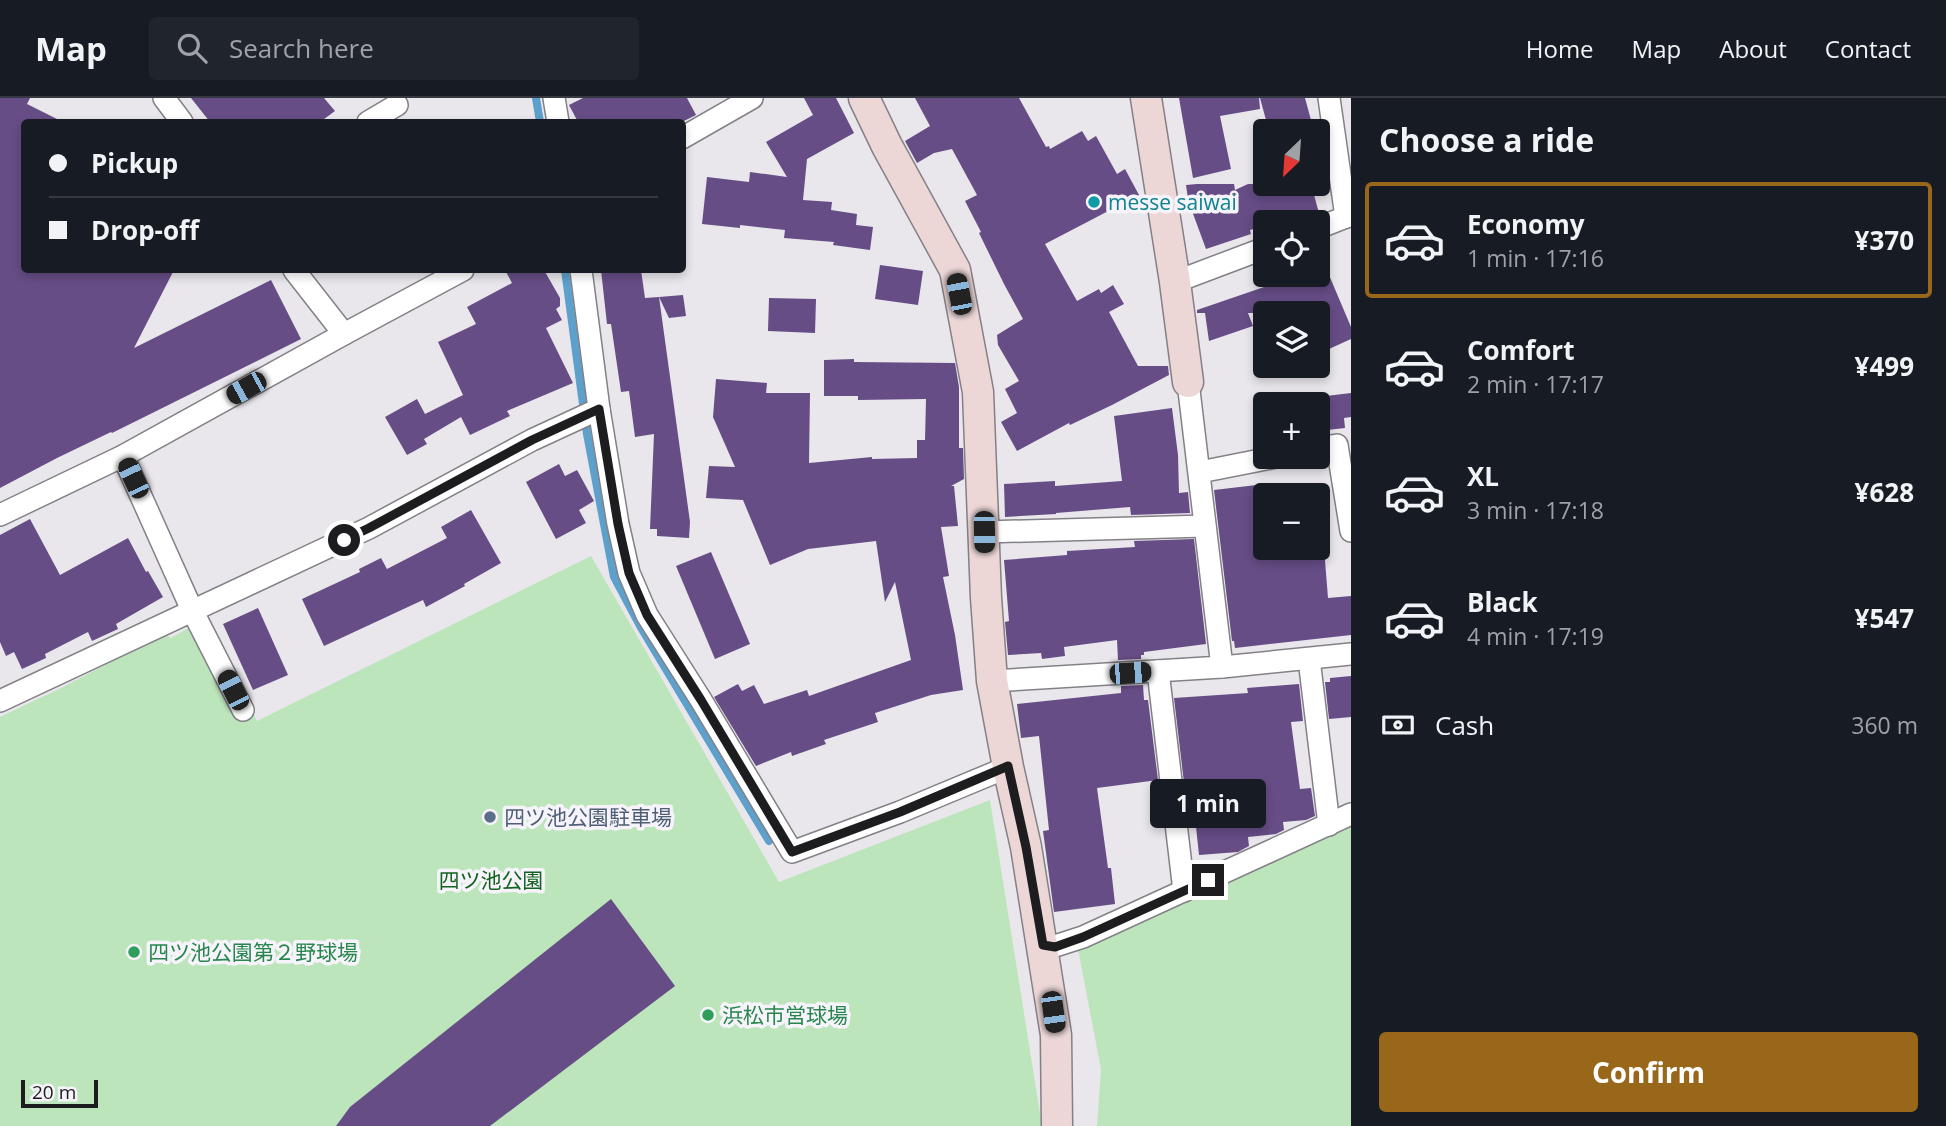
<!DOCTYPE html>
<html lang="en">
<head>
<meta charset="utf-8">
<style>
  :root { --surface:#171b24; --page:#20242c; --text:#f1f3f6; --muted:#9ea1a6; --line:#363941; --accent:#98671a }
  body { margin:0; font-family:"Open Sans","Noto Sans JP",sans-serif; background:var(--page); color:var(--text); height:100vh; display:flex; flex-direction:column; font-size:26px; white-space:nowrap }
  * { box-sizing:border-box; margin:0 }
  p { font-size:23px; color:var(--muted) }
  .icon { flex:none; width:38px; height:38px; fill:none; stroke:currentColor; stroke-width:2; stroke-linecap:round; stroke-linejoin:round }
  .map { position:relative; flex:1; overflow:hidden }
  .panel { display:flex; flex-direction:column; background:var(--surface); width:595px }
  .panel>* { flex:none }
  .guide { position:absolute; left:21px; top:21px; width:665px; height:154px; border-radius:7px; box-shadow:0 4px 10px #0003; display:grid; align-content:center; height:154px; padding:0 28px; background:var(--surface) }
  .needle { width:46px; rotate:205deg }
  .tools { position:absolute; left:1253px; top:21px; display:grid; gap:14px }
  .tools a { display:grid; place-items:center; width:77px; height:77px; border-radius:7px; background:var(--surface); box-shadow:0 4px 10px #0003; font-size:35px }
  .scale { position:absolute; left:21px; bottom:18px; width:77px; box-sizing:border-box; padding-left:7px; border:4px solid #1d1c1e; border-top:0; font-size:19px; line-height:24px; white-space:nowrap; color:#1d1c1e; -webkit-text-stroke:5px #f6f4fa; paint-order:stroke }
  .end { position:absolute; width:32px; height:32px; margin:-16px; border:9px solid #1d1c1e; background:#fff; box-shadow:0 0 0 4px #fff }
  .from { border-radius:50% }
  .bubble { position:absolute; height:49px; border-radius:7px; background:var(--surface); box-shadow:0 4px 10px #0003; font-size:23px; font-weight:700; line-height:49px; text-align:center }
  .car { position:absolute; width:21px; height:42px; margin:-21px -10px; border-radius:9px; box-shadow:0 0 5px 2px #0007; background:linear-gradient(#222 24%,#8ab4d8 0 40%,#222 0 76%,#8ab4d8 0 86%,#222 0) }
  .guide b { display:flex; align-items:center; gap:24px; height:66px; font-size:26px }
  .guide b+b { border-top:2px solid var(--line) }
  .guide i { width:18px; height:18px; background:var(--text) }
  ul { padding:0; list-style:none }
  li { display:flex; align-items:center; gap:21px; height:116px; margin:0 14px 10px; padding:0 14px; border:4px solid transparent; border-radius:7px }
  li div { flex:1 }
  li b { display:block; font-size:26px }
  li em { font-style:normal; font-weight:700 }
  li.on { border-color:var(--accent) }
  li>.icon { width:63px; height:63px; stroke-width:1.5 }
  h2 { padding:0 28px; font-size:32px; line-height:84px }
  .pay { display:flex; align-items:center; gap:18px; height:77px; padding:0 28px; font-size:26px }
  .pay p { margin-inline-start:auto }
  .button { display:flex; gap:14px; margin-top:auto; padding:14px 28px }
  .button a { flex:1; height:80px; border-radius:7px; background:var(--accent); color:#fff; font-size:28px; font-weight:700; line-height:80px; text-align:center }
  header { display:flex; align-items:center; gap:42px; box-sizing:border-box; height:98px; padding:0 35px; background:var(--surface); border-bottom:2px solid var(--line) }
  header strong { font-size:33px }
  nav { display:flex; gap:38px; margin-inline-start:auto; font-size:24px }
  .search { width:490px; height:63px; background:var(--page); display:flex; align-items:center; gap:18px; box-sizing:border-box; padding:0 24px; border-radius:7px; color:var(--muted); font-size:26px }
  main { display:flex; flex:1; min-height:0 }
  .map>svg:first-child { display:block }
  .green { fill:#bce5bc }
  .lines { fill:none; stroke-linecap:round; stroke-linejoin:round }
  .stream { stroke:#5ca0cb; stroke-width:8 }
  .building { fill:#664d86 }
  .street-casing { stroke:#838186; stroke-width:24 }
  .secondary-casing { stroke:#838186; stroke-width:33 }
  .street { stroke:#fff; stroke-width:21 }
  .secondary { stroke:#ecd6d6; stroke-width:30 }
  .route { stroke:#1d1c1e; stroke-width:9 }
  .culture-dot { fill:#0f9aa8; stroke:#f6f4fa; stroke-width:2.5 }
  .service-dot { fill:#5c6f8a; stroke:#f6f4fa; stroke-width:2.5 }
  .leisure-dot { fill:#2e9e5b; stroke:#f6f4fa; stroke-width:2.5 }
  .labels { text-anchor:middle; dominant-baseline:central; stroke-width:7; stroke-linejoin:round; paint-order:stroke }
  .culture-label { font-size:21px; fill:#0d838f; stroke:#f6f4fa; text-anchor:start }
  .service-label { font-size:21px; fill:#4e5e75; stroke:#f6f4fa; text-anchor:start }
  .park-label { font-size:21px; fill:#146220; stroke:#f6f4fa }
  .leisure-label { font-size:21px; fill:#27864d; stroke:#f6f4fa; text-anchor:start }
</style>
</head>
<body>
<header>
<strong>Map</strong>
<div class="search"><svg class="icon" aria-label="search" viewBox="0 0 24 24"><circle cx="10" cy="10" r="6"/><path d="M15 15l6 6"/></svg>Search here</div>
<nav><a>Home</a><a>Map</a><a>About</a><a>Contact</a></nav>
</header>
<main>
<div class="map">
<svg width="1351" height="1028" viewBox="0 0 1351 1028">
  <rect width="100%" height="100%" fill="#e9e7ec"/>
  <g class="green">
    <path d="M591,458L779,784L990,702L1042,1028H0V619L61,590L165,536L171,540L204,521L257,623Z"/>
    <path d="M1351,727V1028H1097L1101,971L1077,846Z"/>
  </g>
  <g class="lines">
    <g class="stream">
      <path d="M536,0L540,24"/>
      <path d="M565,172L587,336L614,479L640,528L769,743"/>
    </g>
  </g>
  <g class="building">
    <path d="M0,0H30L27,6L63,24H24V172H174L134,250L271,182L301,241L112,335L111,334L57,360L0,390Z"/>
    <path d="M191,0H324L335,13L320,24H210Z"/>
    <path d="M583,0H687L696,17L682,24H578L569,7Z"/>
    <path d="M804,0H836L854,35L807,61L803,102L832,104L831,112L857,116L856,127L873,129L870,152L833,147L834,144L784,140L785,132L740,127V130L702,126L707,79L749,84L750,74L787,79L766,44L813,17Z"/>
    <path d="M915,0H1019L1046,49L1049,48L1050,51L1082,33L1088,43L1096,38L1117,76L1125,71L1139,97L1045,146L1077,203L1099,191L1101,195L1113,187L1124,206L1109,214L1138,268H1168L1169,277L1112,307L1070,327L1069,325L1017,353L1001,324L1017,315L1005,291L1019,283L998,247L997,237L1023,221L1004,186L979,135L981,134L965,103L977,97L952,51L934,55L917,65L905,43L930,28Z"/>
    <path d="M1179,0H1259L1260,11L1220,18L1231,71L1193,80Z"/>
    <path d="M1260,0H1305L1314,33H1269Z"/>
    <path d="M1197,86H1234L1235,92L1248,86H1311L1319,115L1282,124H1265V128L1250,132L1251,136L1206,151L1192,113L1190,114L1186,87Z"/>
    <path d="M880,167L923,173L918,207L875,201Z"/>
    <path d="M505,172H544L560,200V208L556,211L562,222L546,230L573,285L507,313L510,318L470,337L461,319L424,341L427,346L407,357L385,319L417,301L425,316L463,297L438,244L476,226L467,209L512,185Z"/>
    <path d="M601,172H641L645,200L659,199L690,424L689,440L657,438V431H650L654,336L635,339L629,293L621,294L611,226H607Z"/>
    <path d="M1262,177H1329L1351,229V241L1318,256V215H1248L1253,228L1209,243L1205,215H1197V212L1267,188Z"/>
    <path d="M683,197L686,218L669,220L659,199Z"/>
    <path d="M769,200L816,201L815,235L768,233Z"/>
    <path d="M854,261V264L955,265L959,289V350H963L964,381L951,388H954L958,428L941,429L949,478L943,479L955,537L963,592L931,597L875,615L878,624L824,642L826,646L792,658L791,654L756,668L714,599L738,586L742,593L754,587L764,606L807,592L809,598L911,562L895,484L885,504L876,443L808,451L770,467L743,402L706,400L709,368L735,369L713,319L716,281L767,285L766,295H810L809,365L872,359V361L917,360V342H925L926,301L858,302V298H824V262Z"/>
    <path d="M1351,295V319L1344,320L1345,330L1318,333V299Z"/>
    <path d="M1172,310L1178,357L1179,395L1188,394L1190,415L1131,417L1130,409L1056,415V416L1005,419L1004,386L1055,383V388L1122,383L1114,318Z"/>
    <path d="M559,366L565,378L577,372L594,403L579,412L586,425L556,441L526,384Z"/>
    <path d="M1265,386V450H1324L1328,500L1351,498V537L1235,550L1234,543H1232L1214,392Z"/>
    <path d="M471,412L501,465L464,486L465,488L426,509L423,502L324,548L302,501L360,474L359,471L381,460L387,471L447,440L441,429Z"/>
    <path d="M30,421L60,477L128,440L146,474L148,473L163,499L116,526L118,531L92,543L88,534L45,556L46,560L22,571L14,554L6,558L0,544V437Z"/>
    <path d="M1194,441L1206,546L1144,554V557H1141V561L1118,562L1117,542L1064,549L1065,558L1042,561L1041,555L1008,557L1005,524L1009,523L1004,462L1067,457V453L1135,449L1134,443Z"/>
    <path d="M711,454L750,546L715,561L676,468Z"/>
    <path d="M258,510L288,577L253,592L223,526Z"/>
    <path d="M1351,578V619L1329,621L1325,584H1330V580Z"/>
    <path d="M1299,586L1303,623L1291,624L1300,691L1311,690L1315,718L1306,722L1283,724L1284,732L1276,736L1248,739L1249,748L1238,754L1199,757L1194,710H1187L1174,600L1248,595L1247,590Z"/>
    <path d="M1143,587L1144,602H1148L1158,682L1097,690L1108,770H1111L1115,806L1054,814L1043,733L1049,732L1039,638L1021,640L1017,606L1121,595V588Z"/>
    <path d="M611,801L675,888L490,1028H336L350,1009Z"/>
  </g>
  <g class="lines">
    <g class="street-casing">
      <g id="street">
        <path d="M164,0L182,24"/>
        <path d="M554,0L558,24"/>
        <path d="M1329,0L1346,119"/>
        <path d="M368,24L397,7"/>
        <path d="M682,40L752,0"/>
        <path d="M1318,130L1351,117"/>
        <path d="M294,172L344,236L463,172"/>
        <path d="M581,172L599,311L618,426L629,475L647,517L701,602L792,754L900,714L1008,669"/>
        <path d="M1175,184L1265,150"/>
        <path d="M1318,350L1337,347L1351,433"/>
        <path d="M123,358L192,512L243,612"/>
        <path d="M1200,374L1276,359"/>
        <path d="M0,417L123,358L344,236"/>
        <path d="M984,434L1205,428"/>
        <path d="M1309,561L1329,727"/>
        <path d="M1222,569L1351,556"/>
        <path d="M1158,573L1184,793"/>
        <path d="M992,583L1222,569L1188,284"/>
        <path d="M0,603L369,430L532,342L599,311"/>
        <path d="M1043,847L1055,848L1083,839L1351,716"/>
      </g>
    </g>
    <g class="secondary-casing">
      <g id="secondary">
        <path d="M864,0L887,48L955,172L978,294L986,500L992,583L1008,669L1026,749L1056,937L1057,1028"/>
        <path d="M1146,0L1175,184L1188,284"/>
      </g>
    </g>
    <use href="#street" class="street"/>
    <use href="#secondary" class="secondary"/>
  </g>
  <g class="lines">
    <path class="route" d="M344,442L369,430L532,342L599,311L618,426L629,475L647,517L701,602L792,754L900,714L1008,668L1026,749L1043,847L1055,849L1083,839L1208,782"/>
  </g>
  <circle class="culture-dot" cx="1094" cy="104" r="7"/>
  <circle class="service-dot" cx="490" cy="719" r="7"/>
  <g class="leisure-dot">
    <circle cx="134" cy="854" r="7"/>
    <circle cx="708" cy="917" r="7"/>
  </g>
  <g class="labels">
    <g class="culture-label">
      <text x="1108" y="104">messe saiwai</text>
    </g>
    <g class="service-label">
      <text x="504" y="719">四ツ池公園駐車場</text>
    </g>
    <g class="park-label">
      <text x="491" y="782">四ツ池公園</text>
    </g>
    <g class="leisure-label">
      <text x="148" y="854">四ツ池公園第２野球場</text>
      <text x="722" y="917">浜松市営球場</text>
    </g>
  </g>
</svg>
<div class="tools">
<a><svg class="needle" viewBox="-14 -14 28 28"><path d="M0-13l5 13h-10z" fill="#e53935"/><path d="M0 13l5-13h-10z" fill="#9ea1a6"/></svg></a>
<a><svg class="icon" aria-label="locate" viewBox="0 0 24 24"><circle cx="12" cy="12" r="6"/><path d="M12 2v4M12 18v4M2 12h4M18 12h4"/></svg></a>
<a><svg class="icon" aria-label="layers" viewBox="0 0 24 24"><path d="M12 4l9 5-9 5-9-5zM3 14l9 5 9-5"/></svg></a>
<a>+</a>
<a>−</a>
</div>
<div class="scale">20 m</div>
<i class="end from" style="left:344px;top:442px"></i>
<i class="end" style="left:1208px;top:782px"></i>
<div class="bubble" style="left:1150px;top:681px;width:116px">1 min</div>
<i class="car" style="left:959px;top:196px;rotate:349deg"></i>
<i class="car" style="left:246px;top:290px;rotate:241deg"></i>
<i class="car" style="left:133px;top:380px;rotate:335deg"></i>
<i class="car" style="left:984px;top:434px;rotate:179deg"></i>
<i class="car" style="left:1130px;top:575px;rotate:86deg"></i>
<i class="car" style="left:233px;top:592px;rotate:333deg"></i>
<i class="car" style="left:1053px;top:914px;rotate:172deg"></i>
<div class="guide">
<b><i class="from"></i>Pickup</b>
<b><i></i>Drop-off</b>
</div>
</div>
<section class="panel">
<h2>Choose a ride</h2>
<ul>
<li class="on"><svg class="icon" aria-label="car" viewBox="0 0 24 24"><path d="M5 17H2v-5l4-1 3-4h7l3 4 3 1v5h-3M9 17h6M6 11h13"/><circle cx="7" cy="17" r="2"/><circle cx="17" cy="17" r="2"/></svg><div><b>Economy</b><p>1 min · 17:16</p></div><em>¥370</em></li>
<li><svg class="icon" aria-label="car" viewBox="0 0 24 24"><path d="M5 17H2v-5l4-1 3-4h7l3 4 3 1v5h-3M9 17h6M6 11h13"/><circle cx="7" cy="17" r="2"/><circle cx="17" cy="17" r="2"/></svg><div><b>Comfort</b><p>2 min · 17:17</p></div><em>¥499</em></li>
<li><svg class="icon" aria-label="car" viewBox="0 0 24 24"><path d="M5 17H2v-5l4-1 3-4h7l3 4 3 1v5h-3M9 17h6M6 11h13"/><circle cx="7" cy="17" r="2"/><circle cx="17" cy="17" r="2"/></svg><div><b>XL</b><p>3 min · 17:18</p></div><em>¥628</em></li>
<li><svg class="icon" aria-label="car" viewBox="0 0 24 24"><path d="M5 17H2v-5l4-1 3-4h7l3 4 3 1v5h-3M9 17h6M6 11h13"/><circle cx="7" cy="17" r="2"/><circle cx="17" cy="17" r="2"/></svg><div><b>Black</b><p>4 min · 17:19</p></div><em>¥547</em></li>
</ul>
<div class="pay"><svg class="icon" aria-label="cash" viewBox="0 0 24 24"><path d="M3 7h18v10H3z"/><circle cx="12" cy="12" r="2"/></svg>Cash<p>360 m</p></div>
<div class="button"><a>Confirm</a></div>
</section>
</main>
</body>
</html>
